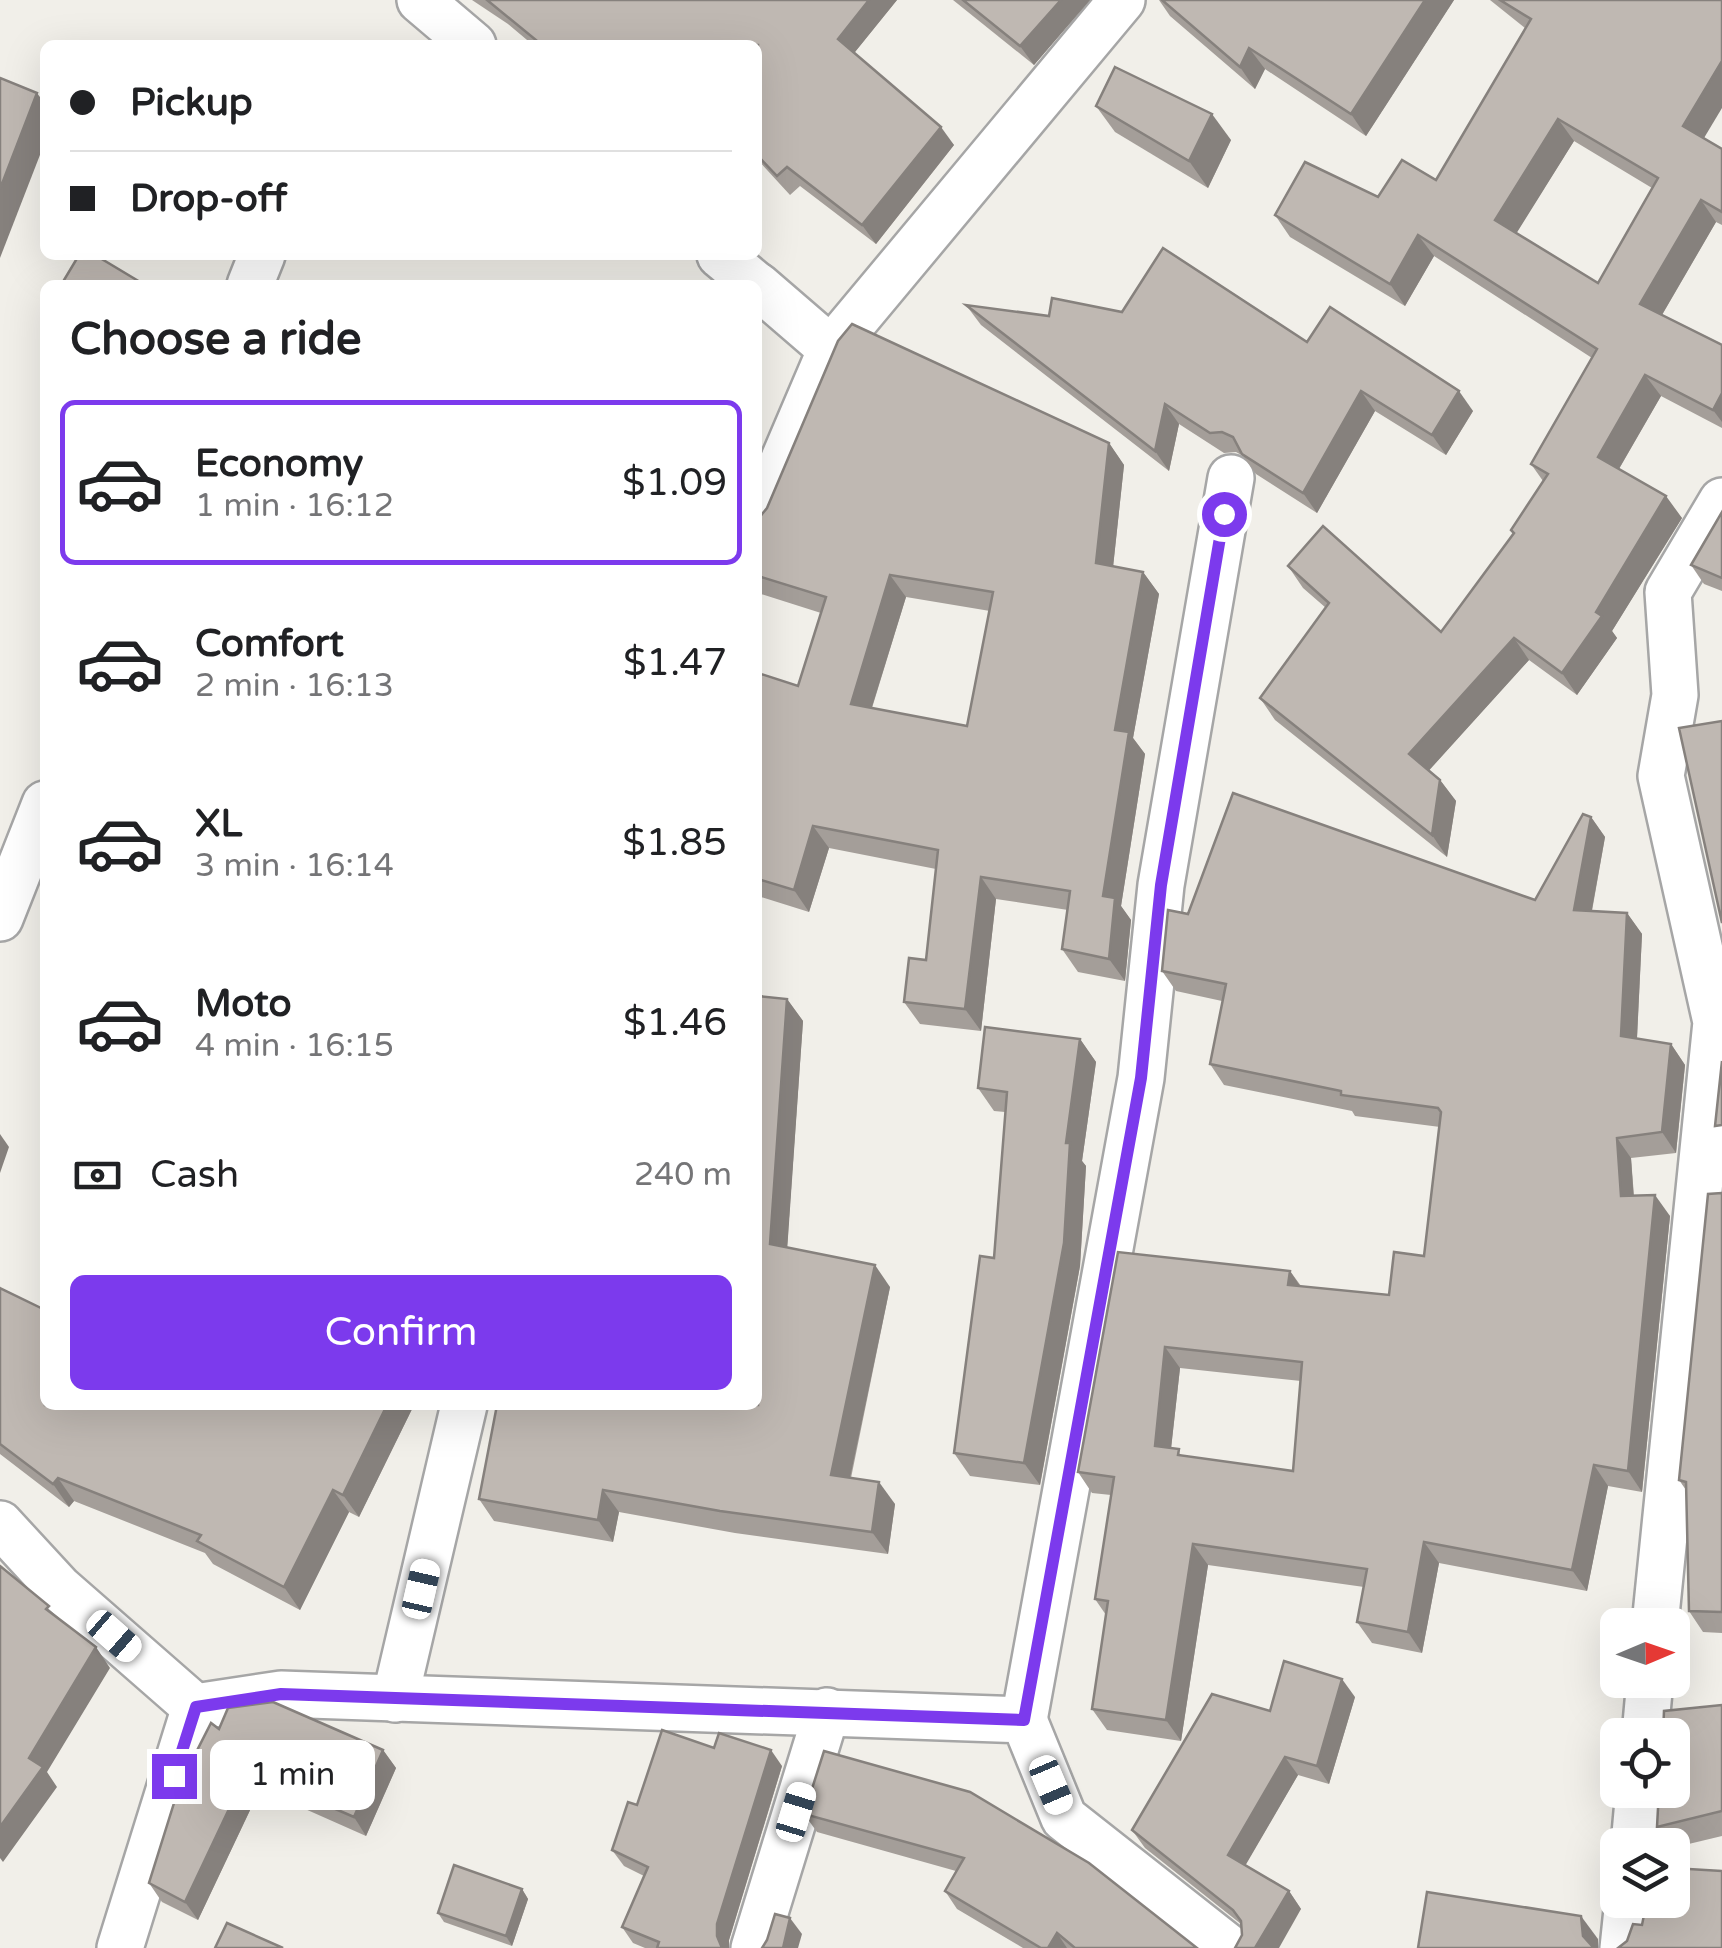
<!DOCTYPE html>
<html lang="en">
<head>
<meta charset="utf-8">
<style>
  :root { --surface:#fff; --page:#f2f2f2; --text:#202124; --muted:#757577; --line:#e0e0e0; --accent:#7c3aed }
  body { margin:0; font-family:"Varela Round",sans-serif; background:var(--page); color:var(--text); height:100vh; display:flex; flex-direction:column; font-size:38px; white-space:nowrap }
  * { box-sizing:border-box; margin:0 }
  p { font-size:32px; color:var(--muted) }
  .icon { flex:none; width:55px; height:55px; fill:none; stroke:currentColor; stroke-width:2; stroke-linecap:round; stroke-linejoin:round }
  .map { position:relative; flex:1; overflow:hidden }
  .drawer { position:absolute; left:40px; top:280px; width:722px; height:1130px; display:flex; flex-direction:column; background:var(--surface); border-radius:15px; box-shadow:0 10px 40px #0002 }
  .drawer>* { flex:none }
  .top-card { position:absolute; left:40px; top:40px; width:722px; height:220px; border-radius:15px; box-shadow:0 10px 40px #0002; display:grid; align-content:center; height:220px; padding:0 30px; background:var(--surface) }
  .needle { width:65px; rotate:88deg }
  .controls { position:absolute; left:1600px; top:1608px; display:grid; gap:20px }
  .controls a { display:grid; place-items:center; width:90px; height:90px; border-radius:15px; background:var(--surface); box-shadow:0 10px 40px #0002; font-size:50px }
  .end { position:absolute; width:45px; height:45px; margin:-22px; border:12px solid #7c3aed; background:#fff; box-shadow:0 0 0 5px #fff }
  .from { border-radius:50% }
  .bubble { position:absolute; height:70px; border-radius:15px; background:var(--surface); box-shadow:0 10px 40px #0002; font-size:32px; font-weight:600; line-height:70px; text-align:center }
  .car { position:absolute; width:30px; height:60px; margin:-30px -15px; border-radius:12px; box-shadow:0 0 8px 2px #0007; background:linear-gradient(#fff 24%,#345 0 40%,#fff 0 76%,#345 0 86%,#fff 0) }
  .top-card b { display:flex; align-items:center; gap:35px; height:95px; font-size:38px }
  .top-card b+b { border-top:2px solid var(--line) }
  .top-card i { width:25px; height:25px; background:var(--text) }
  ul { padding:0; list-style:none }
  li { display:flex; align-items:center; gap:30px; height:165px; margin:0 20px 15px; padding:0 10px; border:5px solid transparent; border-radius:15px }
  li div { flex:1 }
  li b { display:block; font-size:38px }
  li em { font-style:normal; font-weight:600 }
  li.current { border-color:var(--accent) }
  li>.icon { width:90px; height:90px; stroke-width:1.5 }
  h2 { padding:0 30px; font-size:45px; line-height:120px }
  .pay { display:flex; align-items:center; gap:25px; height:110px; padding:0 30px; font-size:38px }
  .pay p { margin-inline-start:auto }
  .primary-button { display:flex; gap:20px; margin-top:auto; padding:20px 30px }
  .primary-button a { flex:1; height:115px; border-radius:15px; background:var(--accent); color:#fff; font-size:40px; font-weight:600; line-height:115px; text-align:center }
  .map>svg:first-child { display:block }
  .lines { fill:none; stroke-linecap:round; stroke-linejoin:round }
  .minor-casing { stroke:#a6a6a6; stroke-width:50 }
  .minor { stroke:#fff; stroke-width:45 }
  .wall { fill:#a49e99; fill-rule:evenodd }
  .shaded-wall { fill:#86817d }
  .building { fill:#bfb8b2; stroke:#86817d; stroke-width:2.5; fill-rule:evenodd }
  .route { stroke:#7c3aed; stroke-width:12 }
</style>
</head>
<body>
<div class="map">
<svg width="1722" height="1948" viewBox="0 0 1722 1948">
  <rect width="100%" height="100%" fill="#f1efe9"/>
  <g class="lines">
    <g class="minor-casing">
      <g id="minor">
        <path d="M420,0L473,45"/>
        <path d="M720,255L756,285"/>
        <path d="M250,285L262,255"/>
        <path d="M758,286L831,349"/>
        <path d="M758,520L831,349L1122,0"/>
        <path d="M0,918L45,804"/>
        <path d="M0,1524L59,1588L195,1707L281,1694L1024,1720L1064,1818L1229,1948"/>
        <path d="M1655,1625L1716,1022L1661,776L1675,695L1668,592L1722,501"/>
        <path d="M395,1699L464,1405"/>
        <path d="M1024,1720L1141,1078L1161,885L1231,478"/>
        <path d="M1645,1735L1650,1680"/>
        <path d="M1634,1845L1639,1790"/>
        <path d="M120,1948L195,1707"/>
        <path d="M754,1948L827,1711"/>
        <path d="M1623,1948L1628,1900"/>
      </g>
    </g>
    <use href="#minor" class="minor"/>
  </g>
  <g class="wall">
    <path d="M472,0H897L854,53L954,145L876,244L800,186L790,195L758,160V45H533L508,24Z"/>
    <path d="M953,0H1090L1034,65Z"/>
    <path d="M1159,0H1454L1366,136L1265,69L1255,89L1170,16Z"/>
    <path d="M1490,0H1722L1704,138L1722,149V225L1716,222L1662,315L1722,345V428L1661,396L1619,469L1682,518L1612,631L1617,638L1577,695L1529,660L1429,770L1440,780L1456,801L1447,857L1275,720L1260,698L1326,608L1303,588L1288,566L1441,632L1513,534L1511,530L1543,481L1531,464L1592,358L1434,256L1405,306L1290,237L1275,215L1378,197L1436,180L1525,28ZM1574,141L1652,188L1598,283L1516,233Z"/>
    <path d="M1096,106L1231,140L1208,188L1115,132Z"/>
    <path d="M966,305L1049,316L1122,312L1307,342L1473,411L1446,455L1375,411L1317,513L1256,474L1243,456L1236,452L1224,453L1179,424L1169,471L981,325Z"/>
    <path d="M1109,443L1124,465L1113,567L1143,572L1159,594L1133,738L1145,754L1121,906L1131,920L1125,981L1078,972L1062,949L1068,910L996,899L981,1031L920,1024L904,1002L926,960L936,869L829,848L809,912L758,896V673L798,686L821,613L758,593V519ZM906,597L990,611L967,726L872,708Z"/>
    <path d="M1722,512V591L1704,584L1691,565Z"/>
    <path d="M1591,817L1605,837L1592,911L1627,913L1642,934L1637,1039L1671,1044L1685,1065L1676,1153L1631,1158L1634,1196L1670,1216L1642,1492L1608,1486L1587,1591L1439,1563L1422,1653L1372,1643L1357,1622L1364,1587L1208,1565L1181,1741L1107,1730L1092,1709L1106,1615L1095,1599L1111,1495L1092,1493L1078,1472L1118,1252L1290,1271L1301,1286L1389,1295L1424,1256L1440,1127L1355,1116L1352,1111L1224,1085L1210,1064L1222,1001L1176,991L1162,971L1188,914L1535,900ZM1180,1368L1301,1381L1293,1471L1183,1456L1171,1448Z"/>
    <path d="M787,999L803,1021L787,1247L890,1287L851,1478L895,1504L888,1554L735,1533L619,1512L613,1542L494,1521L479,1499L758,1405Z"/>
    <path d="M1080,1039L1096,1062L1082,1161L1086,1166L1080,1266L1040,1485L970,1476L954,1453L994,1258L1005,1112L994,1111L978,1088Z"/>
    <path d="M1722,1193V1633L1703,1632L1689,1611L1686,1490L1679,1480Z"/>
    <path d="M0,1288L45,1405H414L359,1517L349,1512L300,1610L213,1564L205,1553L74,1501L69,1507L0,1454Z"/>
    <path d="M1355,1697L1329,1784L1298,1775L1245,1865L1289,1891L1301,1909L1236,1947L1242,1935L1241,1924L1145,1848L1132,1830L1270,1711Z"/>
    <path d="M1722,1705V1836L1672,1848V1845H1669L1657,1827Z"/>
    <path d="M219,1729L383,1750L396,1768L366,1836L260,1789L198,1920L162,1902L149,1883Z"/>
    <path d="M714,1748L782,1766L729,1940V1948H645L633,1943L622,1927L644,1876L624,1866L612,1850L637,1805Z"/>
    <path d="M824,1751L1197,1948H1023L957,1909L945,1891L956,1871L817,1832L804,1814Z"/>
    <path d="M522,1889L528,1899L512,1946L444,1922L438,1913Z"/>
  </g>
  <g class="shaded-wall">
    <path d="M869,0H897L851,57L838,39Z"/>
    <path d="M1061,0H1090L1034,65L1020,46Z"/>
    <path d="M1425,0H1454L1366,136L1351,114Z"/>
    <path d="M1249,48L1265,69L1255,89L1240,67Z"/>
    <path d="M1722,61V108L1698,148L1683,126Z"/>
    <path d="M37,93L45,104V142L0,258V189Z"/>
    <path d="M1212,114L1231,140L1208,188L1189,161Z"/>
    <path d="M1558,119L1574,141L1511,242L1495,220Z"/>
    <path d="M941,127L954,145L876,244L862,225Z"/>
    <path d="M1701,200L1716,222L1656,325L1640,304Z"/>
    <path d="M1418,235L1434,256L1405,306L1390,284Z"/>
    <path d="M1645,375L1661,396L1613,479L1598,457Z"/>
    <path d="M1361,391L1375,411L1317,513L1303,493Z"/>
    <path d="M1459,391L1473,411L1446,455L1432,435Z"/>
    <path d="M1722,393V422L1713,410Z"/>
    <path d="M1165,404L1179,424L1169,471L1155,451Z"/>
    <path d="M1109,443L1124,465L1111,586L1096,563Z"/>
    <path d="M1666,496L1682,518L1612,631L1617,638L1577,695L1562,673L1596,612Z"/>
    <path d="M1143,572L1159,594L1133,738L1145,754L1121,906L1131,920L1125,981L1109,959L1103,896L1115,730Z"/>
    <path d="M890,575L906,597L866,726L851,704Z"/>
    <path d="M1514,638L1529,660L1424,776L1409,754Z"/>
    <path d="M1440,780L1456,801L1447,857L1432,835Z"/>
    <path d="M1591,817L1605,837L1588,931L1574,910Z"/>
    <path d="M813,826L829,848L809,912L794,890Z"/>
    <path d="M981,877L996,899L981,1031L965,1009Z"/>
    <path d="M1627,913L1642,934L1636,1057L1621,1036Z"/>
    <path d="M787,999L803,1021L786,1266L770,1244Z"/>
    <path d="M1080,1039L1096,1062L1082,1161L1086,1166L1080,1266L1040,1485L1024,1463Z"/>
    <path d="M1671,1044L1685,1065L1676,1153L1662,1132Z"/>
    <path d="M0,1134L9,1147L0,1173Z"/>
    <path d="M1617,1138L1631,1158L1635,1217L1621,1196Z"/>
    <path d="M1655,1195L1670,1216L1642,1492L1628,1471Z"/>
    <path d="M875,1265L890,1287L846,1497L831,1475Z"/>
    <path d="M1290,1271L1304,1292L1288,1285Z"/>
    <path d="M1165,1347L1180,1368L1169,1467L1155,1446Z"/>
    <path d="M387,1405H414L359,1517L343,1495Z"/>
    <path d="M1594,1465L1608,1486L1587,1591L1572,1570Z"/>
    <path d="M58,1478L74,1501L69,1507L53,1484Z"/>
    <path d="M879,1482L895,1504L888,1554L872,1532Z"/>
    <path d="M333,1490L349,1512L300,1610L284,1587Z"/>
    <path d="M603,1490L619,1512L613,1542L598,1520Z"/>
    <path d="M1424,1542L1439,1563L1422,1653L1408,1632Z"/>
    <path d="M1193,1544L1208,1565L1181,1741L1166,1720Z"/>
    <path d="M96,1647L110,1668L47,1772L57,1787L3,1862L0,1858V1827L29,1758Z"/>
    <path d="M1342,1679L1355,1697L1329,1784L1317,1766Z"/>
    <path d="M383,1750L396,1768L366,1836L354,1817Z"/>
    <path d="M771,1750L782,1766L729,1940V1948H722L717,1936V1924Z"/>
    <path d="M1285,1757L1298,1775L1241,1873L1228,1855Z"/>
    <path d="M247,1771L260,1789L198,1920L185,1902Z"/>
    <path d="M522,1889L528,1899L512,1946L506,1936Z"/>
    <path d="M1289,1891L1301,1909L1279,1948H1255Z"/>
    <path d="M1581,1916L1598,1939V1948H1591L1583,1936Z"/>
    <path d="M790,1918L802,1934L798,1948H783Z"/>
    <path d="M1057,1933L1067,1948H1048Z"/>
  </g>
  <g class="building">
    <path d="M487,0H869L838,39L941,127L862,225L787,167L777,176L758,156V45H542Z"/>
    <path d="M963,0H1061L1020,46Z"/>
    <path d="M1162,0H1425L1351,114L1249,48L1240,67Z"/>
    <path d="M1500,0H1722V61L1683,126L1722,149V212L1701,200L1640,304L1722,345V393L1713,410L1645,375L1598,457L1666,496L1596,612L1602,616L1562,673L1514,638L1409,754L1440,780L1432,835L1260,698L1329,603L1288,566L1323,526L1441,632L1514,533L1511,530L1548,474L1531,464L1597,349L1418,235L1390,284L1275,215L1305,162L1378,197L1402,160L1436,180L1531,19ZM1558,119L1658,178L1598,283L1495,220Z"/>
    <path d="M1115,67L1212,114L1189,161L1096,106Z"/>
    <path d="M0,78L37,93L0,189Z"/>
    <path d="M1163,248L1307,342L1330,307L1459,391L1432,435L1361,391L1303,493L1242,454L1233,437L1222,432L1210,433L1165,404L1155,451L966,305L1049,316L1052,298L1122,312Z"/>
    <path d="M79,255H95L145,285H61Z"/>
    <path d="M852,324L1109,443L1096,563L1143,572L1115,730L1129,732L1103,896L1115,898L1109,959L1062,949L1070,891L981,877L965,1009L904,1002L909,958L926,960L938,850L813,826L794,890L758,879V673L798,686L826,597L758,576V519L767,508L838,341ZM890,575L993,592L967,726L851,704Z"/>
    <path d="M1722,512V578L1691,565Z"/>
    <path d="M1722,721V923L1679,728Z"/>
    <path d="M1233,793L1535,900L1583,814L1591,817L1574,910L1627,913L1621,1036L1671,1044L1662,1132L1617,1138L1621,1196L1655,1195L1628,1471L1594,1465L1572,1570L1424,1542L1408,1632L1357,1622L1367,1569L1193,1544L1166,1720L1092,1709L1108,1601L1095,1599L1114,1477L1078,1472L1118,1252L1290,1271L1288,1285L1389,1295L1394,1252L1424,1256L1441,1112L1438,1108L1341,1095V1091L1210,1064L1226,984L1162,971L1168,910L1188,914ZM1165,1347L1302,1362L1293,1471L1178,1455L1179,1449L1155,1446Z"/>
    <path d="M758,996L787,999L770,1244L875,1265L831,1475L879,1482L872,1532L720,1511L603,1490L598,1520L479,1499L497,1405H758Z"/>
    <path d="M985,1027L1080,1039L1066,1143H1070L1064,1243L1024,1463L954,1453L980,1256L994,1258L1007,1092L978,1088Z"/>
    <path d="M1722,1061V1125L1715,1126Z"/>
    <path d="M1722,1193V1612L1689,1611L1686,1482L1679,1480L1708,1194Z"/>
    <path d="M0,1288L45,1310V1405H387L343,1495L333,1490L284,1587L197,1541L201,1535L58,1478L53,1484L0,1444Z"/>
    <path d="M0,1566L49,1606L46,1609L96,1647L29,1758L43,1767L0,1827Z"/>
    <path d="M1284,1661L1342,1679L1317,1766L1285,1757L1228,1855L1289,1891L1255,1948H1235L1242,1935L1241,1921L1233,1910L1132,1830L1212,1694L1270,1711Z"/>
    <path d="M273,1702L383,1750L354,1817L247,1771L185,1902L149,1883L180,1784L211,1723L219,1729L228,1708Z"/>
    <path d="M1722,1705V1811L1657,1827L1659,1790H1672V1735H1663L1664,1711Z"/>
    <path d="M662,1730L714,1748L719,1733L771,1750L717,1924V1936L722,1948H657L659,1942L622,1927L648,1867L612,1850L628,1802L637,1805Z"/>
    <path d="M824,1751L970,1792L1089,1863L1197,1948H1075L1057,1933L1048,1948H1041L945,1891L964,1858L804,1814Z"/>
    <path d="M454,1865L522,1889L506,1936L438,1913Z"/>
    <path d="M1672,1868L1722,1871V1948H1618L1627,1941L1633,1924L1642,1925L1647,1900H1672Z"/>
    <path d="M1427,1892L1581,1916L1583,1936L1592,1946L1597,1948H1418Z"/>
    <path d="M775,1914L790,1918L783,1948H762L767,1940Z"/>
    <path d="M227,1923L283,1948H215Z"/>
  </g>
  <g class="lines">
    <path class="route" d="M174,1776L196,1707L281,1694L1024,1720L1141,1078L1161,885L1224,514"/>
  </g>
</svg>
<div class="controls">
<a><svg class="needle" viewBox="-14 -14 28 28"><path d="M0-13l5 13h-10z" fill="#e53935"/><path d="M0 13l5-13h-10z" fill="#757577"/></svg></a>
<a><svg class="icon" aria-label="locate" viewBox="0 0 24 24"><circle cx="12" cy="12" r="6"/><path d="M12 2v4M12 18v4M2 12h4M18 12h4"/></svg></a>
<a><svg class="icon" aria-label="layers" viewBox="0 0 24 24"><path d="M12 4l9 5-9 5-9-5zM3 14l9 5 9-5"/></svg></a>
</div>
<i class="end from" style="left:1224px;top:514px"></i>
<i class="end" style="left:174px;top:1776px"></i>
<div class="bubble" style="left:210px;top:1740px;width:165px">1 min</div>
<i class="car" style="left:421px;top:1589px;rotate:13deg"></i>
<i class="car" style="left:114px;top:1636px;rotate:131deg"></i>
<i class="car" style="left:1051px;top:1785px;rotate:157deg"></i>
<i class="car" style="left:796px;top:1812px;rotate:17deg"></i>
<div class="top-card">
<b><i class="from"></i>Pickup</b>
<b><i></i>Drop-off</b>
</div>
<section class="drawer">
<h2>Choose a ride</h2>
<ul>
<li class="current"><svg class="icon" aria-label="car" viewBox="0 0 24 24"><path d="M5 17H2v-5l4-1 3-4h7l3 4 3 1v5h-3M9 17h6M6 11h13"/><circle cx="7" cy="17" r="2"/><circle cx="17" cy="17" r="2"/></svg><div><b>Economy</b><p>1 min · 16:12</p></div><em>$1.09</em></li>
<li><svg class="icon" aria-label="car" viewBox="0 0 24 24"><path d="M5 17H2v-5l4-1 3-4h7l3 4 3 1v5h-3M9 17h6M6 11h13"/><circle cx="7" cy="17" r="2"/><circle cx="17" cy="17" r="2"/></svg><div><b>Comfort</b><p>2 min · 16:13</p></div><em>$1.47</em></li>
<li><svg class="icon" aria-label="car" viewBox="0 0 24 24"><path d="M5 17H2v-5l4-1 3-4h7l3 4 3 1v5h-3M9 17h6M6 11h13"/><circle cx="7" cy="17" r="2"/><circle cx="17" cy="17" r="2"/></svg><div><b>XL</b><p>3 min · 16:14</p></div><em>$1.85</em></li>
<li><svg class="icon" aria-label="car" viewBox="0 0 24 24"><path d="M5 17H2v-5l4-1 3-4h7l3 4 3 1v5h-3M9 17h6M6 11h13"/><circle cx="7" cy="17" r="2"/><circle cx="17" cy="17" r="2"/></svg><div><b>Moto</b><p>4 min · 16:15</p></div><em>$1.46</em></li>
</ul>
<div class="pay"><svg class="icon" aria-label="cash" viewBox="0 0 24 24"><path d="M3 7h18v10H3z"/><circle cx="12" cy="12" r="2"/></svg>Cash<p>240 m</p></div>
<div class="primary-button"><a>Confirm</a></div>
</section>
</div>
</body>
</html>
